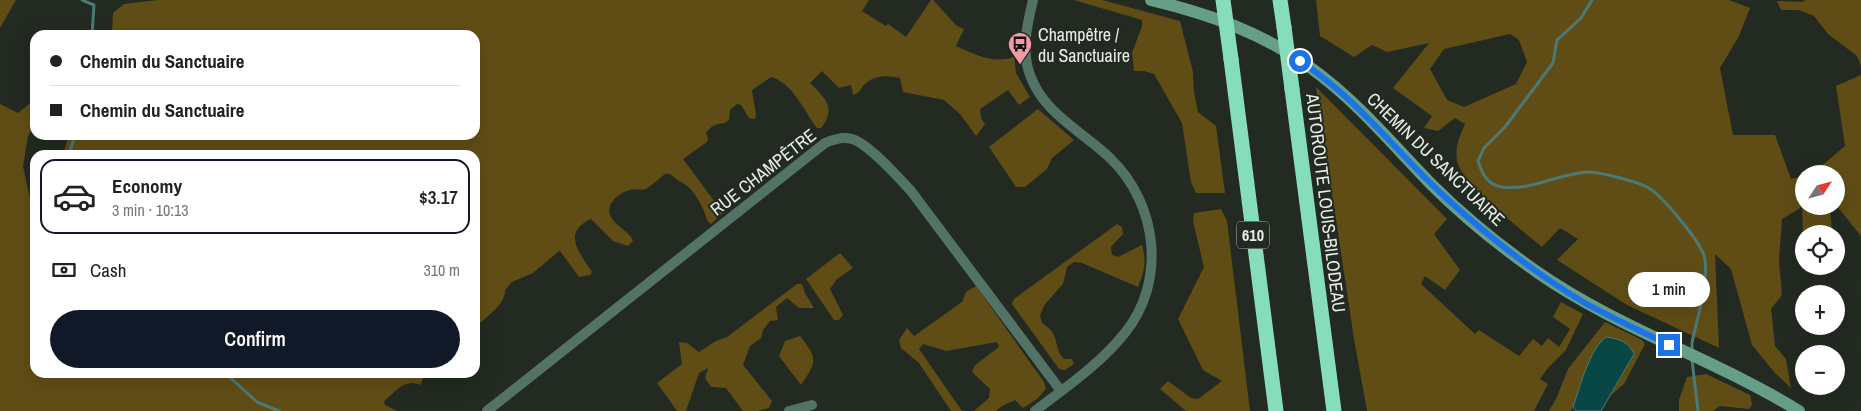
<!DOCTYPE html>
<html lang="en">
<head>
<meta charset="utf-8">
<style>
  :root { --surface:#fff; --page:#f2f2f2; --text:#202124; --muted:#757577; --line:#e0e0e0; --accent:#111827 }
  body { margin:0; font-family:"Archivo Narrow",sans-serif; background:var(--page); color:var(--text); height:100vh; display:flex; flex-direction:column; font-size:19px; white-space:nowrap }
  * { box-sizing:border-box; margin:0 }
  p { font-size:16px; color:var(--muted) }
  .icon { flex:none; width:28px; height:28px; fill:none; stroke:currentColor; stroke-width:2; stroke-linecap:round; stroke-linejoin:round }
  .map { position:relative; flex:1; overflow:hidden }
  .side { position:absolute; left:30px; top:150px; width:450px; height:228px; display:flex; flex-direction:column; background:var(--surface); border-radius:15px; box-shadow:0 5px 20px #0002 }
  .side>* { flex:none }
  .banner { position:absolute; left:30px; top:30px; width:450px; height:110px; border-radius:15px; box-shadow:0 5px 20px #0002; display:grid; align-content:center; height:110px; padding:0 20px; background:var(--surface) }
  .needle { width:32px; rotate:54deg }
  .buttons { position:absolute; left:1795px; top:165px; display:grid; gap:10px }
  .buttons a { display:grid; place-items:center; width:50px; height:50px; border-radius:50%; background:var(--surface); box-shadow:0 5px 20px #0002; font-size:25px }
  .end { position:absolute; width:22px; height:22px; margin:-11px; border:6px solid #1a73e8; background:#fff; box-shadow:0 0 0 2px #fff }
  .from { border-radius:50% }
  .bubble { position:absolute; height:35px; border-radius:18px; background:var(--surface); box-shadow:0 5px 20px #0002; font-size:16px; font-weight:600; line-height:35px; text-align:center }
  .banner b { display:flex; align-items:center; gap:18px; height:48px; font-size:19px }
  .banner b+b { border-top:1px solid var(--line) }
  .banner i { width:12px; height:12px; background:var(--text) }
  ul { padding:9px 0 0; list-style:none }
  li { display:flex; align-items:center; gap:15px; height:75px; margin:0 10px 8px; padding:0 10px; border:2px solid transparent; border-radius:15px }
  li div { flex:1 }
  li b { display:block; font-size:19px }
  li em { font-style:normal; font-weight:600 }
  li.selected { border-color:var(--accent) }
  li>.icon { width:45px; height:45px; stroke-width:1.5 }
  .pay { display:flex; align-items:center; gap:12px; height:55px; padding:0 20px; font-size:19px }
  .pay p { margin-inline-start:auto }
  .cta { display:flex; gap:10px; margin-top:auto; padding:10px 20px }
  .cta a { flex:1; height:58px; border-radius:30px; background:var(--accent); color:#fff; font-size:20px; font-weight:600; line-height:58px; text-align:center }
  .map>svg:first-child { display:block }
  .green { fill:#604d16; fill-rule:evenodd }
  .water { fill:#084746; stroke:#4b7976 }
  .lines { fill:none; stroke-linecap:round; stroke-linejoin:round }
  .stream { stroke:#4b7976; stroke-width:3 }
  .street { stroke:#527365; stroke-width:10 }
  .secondary { stroke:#679e88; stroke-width:12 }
  .highway { stroke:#86ddbb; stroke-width:15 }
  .highway-bridge { stroke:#86ddbb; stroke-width:15 }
  .route { stroke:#1a73e8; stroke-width:6 }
  .labels { text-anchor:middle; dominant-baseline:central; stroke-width:4; stroke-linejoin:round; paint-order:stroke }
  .shield { fill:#222a21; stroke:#adb3ac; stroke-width:1 }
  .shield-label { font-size:16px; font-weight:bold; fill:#e8eee7 }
  .poi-label { font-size:18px; fill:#e8eee7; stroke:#222a21; text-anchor:start }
  .street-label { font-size:18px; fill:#e8eee7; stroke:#222a21 }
</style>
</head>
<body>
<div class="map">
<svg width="1861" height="411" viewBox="0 0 1861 411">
  <rect width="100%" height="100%" fill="#222a21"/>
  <g class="green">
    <path d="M0,0H16L0,28Z"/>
    <path d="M158,0H869L862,11L886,26L888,24L906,37L931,0H933L957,26L964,29L956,46C977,55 992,64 1014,57L1016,73L1030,97L1019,105L1008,90L980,109L981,118L985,124L976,136L960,114L944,100L903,92L900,78C888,75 874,75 865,84C860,88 860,93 853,95L851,85L839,88L822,71L810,83C825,98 837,108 821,128H817C804,111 793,83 771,77L752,90L756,115L755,119L749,118L741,105L737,104L730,110L729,120L725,123C716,124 712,125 706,133L708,139L707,142L683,159L723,213L711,224L708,222C703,207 694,187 679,181C673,178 672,173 665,174C659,178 653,185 646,189C642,191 635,188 630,190C620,192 606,203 610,215C615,227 630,231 633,241L628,246L613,241L591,219C561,233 580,253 592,272L590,275L579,277L560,251L558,252L533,273L512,282L505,290C506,305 484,318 475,328V155H63L69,135H475V35H112L113,13L124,4Z"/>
    <path d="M1074,0H1102L1180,21L1193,72L1194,92L1198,112L1216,126L1225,193H1196L1191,182L1182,123L1154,74L1144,71H1134L1132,53L1142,26V20Z"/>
    <path d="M1316,0H1729L1750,8L1739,36L1720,68L1733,135H1775L1791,179L1804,176V206H1830L1832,231L1804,234V258L1802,207L1782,219L1779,261L1782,295L1771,309L1775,346L1786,359L1791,388L1775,373L1752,345L1731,269L1715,254L1719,348L1627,305L1557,260L1578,239L1560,228L1542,247C1523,231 1461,183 1457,161C1455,146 1459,138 1465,124L1455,118L1438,131L1424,128L1432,116L1393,88L1429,43L1387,52L1372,45L1354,57L1320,36ZM1510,34L1519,40L1527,62L1516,84L1464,107L1447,100L1430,69L1444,49Z"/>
    <path d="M1805,0H1861V66L1857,56L1828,34L1814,16L1799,10H1781L1777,1L1802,2Z"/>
    <path d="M1861,75V236L1836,205V174H1812L1845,146L1836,86Z"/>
    <path d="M1316,87L1447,219L1434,234L1460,270L1445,290L1425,276L1421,284L1475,334L1479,330L1519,356L1533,339L1542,346L1548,338L1559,347L1570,329L1553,317L1561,302L1583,314L1566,350L1547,369L1540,379L1548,384L1534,411H1367L1354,339Z"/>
    <path d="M35,99V124L28,136L23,166L31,204L35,203V372L426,373L420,385C404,378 397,391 384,401L385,405L397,411H0V104L18,113Z"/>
    <path d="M1038,109L1074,140L1052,158L1047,169L1025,187H1016L989,147Z"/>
    <path d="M1221,209L1227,221L1250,411H1186L1160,389L1168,381L1191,398L1198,399L1222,381L1203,370L1178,319L1204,267L1193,222L1194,213Z"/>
    <path d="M1117,224L1122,227L1123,234L1111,247L1112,255L1118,257L1142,245C1147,261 1144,272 1138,287L1082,263L1074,262L1067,267L1063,284L1045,304L1040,315L1042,323C1062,336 1052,346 1064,359H1072L1074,364L1065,370L1059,369L1012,304L1014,299Z"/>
    <path d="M840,253L853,268L837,279L830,289L843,315L839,320H834L806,279Z"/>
    <path d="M797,284H802L805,293L814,308H799L787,298L776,307L778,320L770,321L763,330L761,338L750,346L743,365L772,401L769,408L758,411H743L726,388L711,387L705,378L708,368L699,373L686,411H677L657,383L682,364L679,342L687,343L699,352L716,341L727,337Z"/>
    <path d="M976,286L1044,382L1046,389L1037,399L1023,408L1015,400L1002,406L996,411H974L989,398L990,389L972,372L975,365L999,347L997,342L946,351L923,344L919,349L962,411H951L919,363L901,348L899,340L907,328L914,336L962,302L966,292Z"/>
    <path d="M1605,322L1642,340L1645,344L1624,384L1610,396L1634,354L1573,407L1571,411H1549L1556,399L1568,369Z"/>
    <path d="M800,336C818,359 817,361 801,385L779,356L785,341Z"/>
    <path d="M1706,374L1750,395L1752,405L1749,409L1720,406L1713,411H1679V400L1687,377Z"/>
  </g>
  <path class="water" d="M1606,337C1619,339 1628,341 1634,354L1601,411H1576L1573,407C1580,387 1589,350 1606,337Z"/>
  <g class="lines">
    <g class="stream">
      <path d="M82,0L94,5L92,35"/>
      <path d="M1592,0L1581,18L1557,40L1553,63L1505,127L1484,148L1478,161C1482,173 1487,185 1502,187C1532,191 1559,173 1588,172C1600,172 1635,181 1647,187C1661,194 1704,245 1705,260C1708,287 1697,317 1692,343V351"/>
      <path d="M69,155L75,135"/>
      <path d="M1692,360L1698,411"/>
      <path d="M224,372L257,402L279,411"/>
    </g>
    <g class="street">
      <path d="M1033,0C1027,25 1021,50 1030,75C1044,114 1082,131 1110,158C1158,204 1167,282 1124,334C1099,365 1066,387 1035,411"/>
      <path d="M487,411L825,143C834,139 843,136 852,139C869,144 898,177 911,191L1061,391"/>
      <path d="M789,411L812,405"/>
    </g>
    <path class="secondary" d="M1151,0C1209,14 1263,33 1311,68C1357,101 1393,145 1432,185C1464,217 1500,246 1537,272C1619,329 1715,359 1799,411"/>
    <g class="highway">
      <path d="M1280,0L1284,27"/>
      <path d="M1231,59L1276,411"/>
      <path d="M1292,89L1334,411"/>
    </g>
    <g class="highway-bridge">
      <path d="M1223,0L1231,59"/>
      <path d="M1284,27L1292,89"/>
    </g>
  </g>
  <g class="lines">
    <path class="route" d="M1300,61C1357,98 1397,153 1446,198C1489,237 1534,273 1585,303C1612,318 1641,331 1669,345"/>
  </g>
  <defs>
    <g id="bus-pin" transform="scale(1.25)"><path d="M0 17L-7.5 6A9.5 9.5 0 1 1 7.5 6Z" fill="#f49aa6" stroke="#222a21"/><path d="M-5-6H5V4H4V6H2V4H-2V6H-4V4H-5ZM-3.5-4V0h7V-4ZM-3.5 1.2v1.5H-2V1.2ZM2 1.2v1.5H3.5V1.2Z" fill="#111"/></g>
  </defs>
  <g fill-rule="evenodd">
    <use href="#bus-pin" x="1020" y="44"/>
  </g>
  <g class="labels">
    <rect class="shield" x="1237" y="221.5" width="32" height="27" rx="4"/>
    <g class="shield-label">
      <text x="1253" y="235">610</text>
    </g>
    <g class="poi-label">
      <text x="1038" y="34">Champêtre /<tspan x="1038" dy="21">du Sanctuaire</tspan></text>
    </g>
    <g class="street-label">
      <text transform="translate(1436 159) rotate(44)">CHEMIN DU SANCTUAIRE</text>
      <text transform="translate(763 172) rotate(-38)">RUE CHAMPÊTRE</text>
      <text transform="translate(1326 203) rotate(83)">AUTOROUTE LOUIS-BILODEAU</text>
    </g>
  </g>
</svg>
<div class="buttons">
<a><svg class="needle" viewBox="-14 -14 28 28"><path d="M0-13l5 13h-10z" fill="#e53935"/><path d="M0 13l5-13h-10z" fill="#757577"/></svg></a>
<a><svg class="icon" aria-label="locate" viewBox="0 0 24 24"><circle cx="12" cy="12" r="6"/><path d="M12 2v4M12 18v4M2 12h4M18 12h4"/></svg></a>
<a>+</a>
<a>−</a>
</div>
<i class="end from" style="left:1300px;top:61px"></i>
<i class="end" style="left:1669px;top:345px"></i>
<div class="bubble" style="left:1628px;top:272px;width:82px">1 min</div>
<div class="banner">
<b><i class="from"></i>Chemin du Sanctuaire</b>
<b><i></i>Chemin du Sanctuaire</b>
</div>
<section class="side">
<ul>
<li class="selected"><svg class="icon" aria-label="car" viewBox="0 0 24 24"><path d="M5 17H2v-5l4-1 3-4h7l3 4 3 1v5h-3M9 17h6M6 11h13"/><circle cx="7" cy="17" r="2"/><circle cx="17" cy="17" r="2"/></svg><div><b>Economy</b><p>3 min · 10:13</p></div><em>$3.17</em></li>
</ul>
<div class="pay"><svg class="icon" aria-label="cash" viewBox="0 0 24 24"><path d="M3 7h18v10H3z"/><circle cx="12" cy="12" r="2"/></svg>Cash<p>310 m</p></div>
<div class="cta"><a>Confirm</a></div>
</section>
</div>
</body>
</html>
